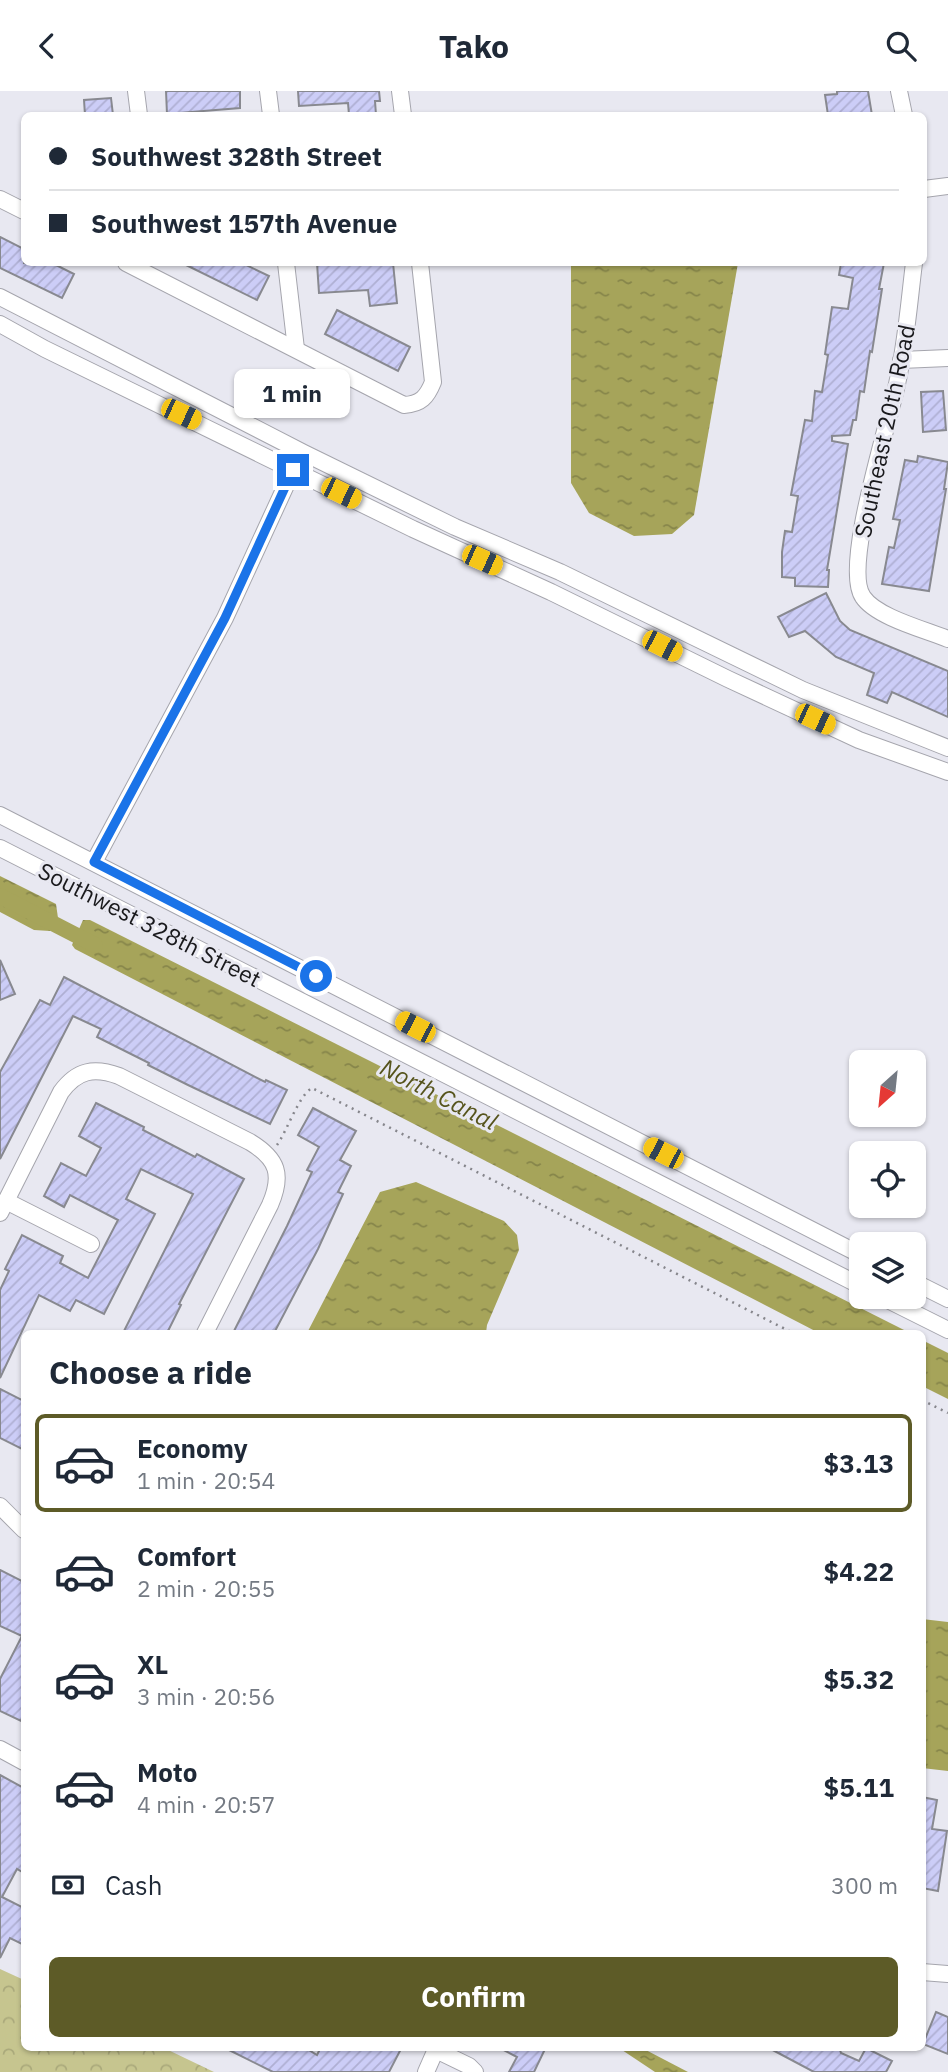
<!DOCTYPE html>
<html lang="en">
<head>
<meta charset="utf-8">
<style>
  :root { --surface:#fff; --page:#f2f2f3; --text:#1f2937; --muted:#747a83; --line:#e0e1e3; --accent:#5d5b27 }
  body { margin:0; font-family:"IBM Plex Sans",sans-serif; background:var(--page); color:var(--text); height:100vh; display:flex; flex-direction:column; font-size:26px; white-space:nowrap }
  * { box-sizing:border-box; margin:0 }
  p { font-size:23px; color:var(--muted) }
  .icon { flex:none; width:38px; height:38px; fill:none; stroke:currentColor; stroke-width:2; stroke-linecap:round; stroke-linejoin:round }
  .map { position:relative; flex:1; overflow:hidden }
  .side { position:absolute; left:21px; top:1239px; width:905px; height:721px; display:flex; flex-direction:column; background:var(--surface); border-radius:10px; box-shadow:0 2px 5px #0004 }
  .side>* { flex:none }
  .top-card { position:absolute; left:21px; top:21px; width:906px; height:154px; border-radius:10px; box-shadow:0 2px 5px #0004; display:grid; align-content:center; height:154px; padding:0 28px; background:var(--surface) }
  .needle { width:46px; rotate:207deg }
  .buttons { position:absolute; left:849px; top:959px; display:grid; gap:14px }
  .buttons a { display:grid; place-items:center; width:77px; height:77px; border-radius:10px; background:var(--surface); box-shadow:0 2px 5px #0004; font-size:35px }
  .end { position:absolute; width:32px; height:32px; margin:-16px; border:9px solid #1a73e8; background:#fff; box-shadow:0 0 0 4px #fff }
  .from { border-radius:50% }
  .bubble { position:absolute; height:49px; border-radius:10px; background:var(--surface); box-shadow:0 2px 5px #0004; font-size:23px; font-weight:700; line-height:49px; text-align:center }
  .car { position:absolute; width:21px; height:42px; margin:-21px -10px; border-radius:9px; box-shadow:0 0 5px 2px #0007; background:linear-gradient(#f5c518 24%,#345 0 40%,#f5c518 0 76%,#345 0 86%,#f5c518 0) }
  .top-card b { display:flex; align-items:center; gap:24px; height:66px; font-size:26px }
  .top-card b+b { border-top:2px solid var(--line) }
  .top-card i { width:18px; height:18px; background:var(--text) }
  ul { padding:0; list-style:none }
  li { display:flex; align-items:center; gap:21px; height:98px; margin:0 14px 10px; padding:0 14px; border:4px solid transparent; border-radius:10px }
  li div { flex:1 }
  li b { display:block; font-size:26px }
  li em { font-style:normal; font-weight:700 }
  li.current { border-color:var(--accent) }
  li>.icon { width:63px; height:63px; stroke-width:1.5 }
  h2 { padding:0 28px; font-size:32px; line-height:84px }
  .pay { display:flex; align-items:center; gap:18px; height:77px; padding:0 28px; font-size:26px }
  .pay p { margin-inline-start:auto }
  .cta { display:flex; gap:14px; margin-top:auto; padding:14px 28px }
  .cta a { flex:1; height:80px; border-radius:10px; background:var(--accent); color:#fff; font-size:28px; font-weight:700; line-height:80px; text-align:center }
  header { display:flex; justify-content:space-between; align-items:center; height:91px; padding:0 28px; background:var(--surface); font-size:32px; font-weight:700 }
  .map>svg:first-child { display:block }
  .forest { fill:url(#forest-crowns) }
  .water { fill:url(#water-ripples) }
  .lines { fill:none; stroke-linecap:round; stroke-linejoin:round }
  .canal { stroke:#a6a45a; stroke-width:16 }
  .building { fill:url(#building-hatch); stroke:#888990; stroke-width:2 }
  .minor-casing { stroke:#a5a5ad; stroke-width:18 }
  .path { stroke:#86868c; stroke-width:2.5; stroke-dasharray:2 5; stroke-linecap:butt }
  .minor { stroke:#fff; stroke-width:16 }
  .route { stroke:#1a73e8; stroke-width:9 }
  .labels { text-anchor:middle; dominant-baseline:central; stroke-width:6; stroke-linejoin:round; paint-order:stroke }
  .street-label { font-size:23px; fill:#19191c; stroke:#e8e8f1 }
  .water-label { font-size:24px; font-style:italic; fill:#56541c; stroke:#e8e8f1 }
</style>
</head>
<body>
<header><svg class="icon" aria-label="back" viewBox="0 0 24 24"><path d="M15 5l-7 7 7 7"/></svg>Tako<svg class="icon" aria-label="search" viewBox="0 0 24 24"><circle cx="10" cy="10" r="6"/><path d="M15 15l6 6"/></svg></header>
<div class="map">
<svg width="948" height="1981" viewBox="0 0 948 1981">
  <defs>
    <pattern id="forest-crowns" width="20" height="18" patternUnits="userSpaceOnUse" patternTransform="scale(1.75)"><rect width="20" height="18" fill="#c6c58f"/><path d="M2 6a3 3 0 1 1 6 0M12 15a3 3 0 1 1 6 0" fill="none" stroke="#aaa97b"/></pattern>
    <pattern id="water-ripples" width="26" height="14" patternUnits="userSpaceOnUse" patternTransform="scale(1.75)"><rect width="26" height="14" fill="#a6a45a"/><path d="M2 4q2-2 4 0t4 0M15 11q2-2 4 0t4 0" fill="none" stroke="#86854a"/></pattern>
    <pattern id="building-hatch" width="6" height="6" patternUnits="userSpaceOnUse" patternTransform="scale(1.75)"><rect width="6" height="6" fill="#cccdf7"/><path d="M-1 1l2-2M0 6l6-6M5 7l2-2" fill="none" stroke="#afafd3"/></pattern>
  </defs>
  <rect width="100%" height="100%" fill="#e8e8f1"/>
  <path class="forest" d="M0,1878L24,1889V1956L164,1957L214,1981H0Z"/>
  <g class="water">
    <path d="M571,172H738L694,424L672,443L634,445L589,422L571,392Z"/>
    <path d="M0,785L56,813L58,827L50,840L34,839L0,821Z"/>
    <path d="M83,829H90L910,1242H819L75,858L72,854Z"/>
    <path d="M416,1091L504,1130L517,1144L519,1159L487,1234L486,1242H307L380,1101Z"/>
    <path d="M922,1249L948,1262V1308L922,1295Z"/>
    <path d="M922,1528L948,1531V1680L922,1677Z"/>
    <path d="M619,1957H642L688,1981H655Z"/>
  </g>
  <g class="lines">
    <path class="canal" d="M0,805L95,854"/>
  </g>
  <g class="building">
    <path d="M166,0H240V17L167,23Z"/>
    <path d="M298,0H379L380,10H375L376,24H349L348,12L299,15Z"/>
    <path d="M837,0H868L872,24H828L825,4L837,3Z"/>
    <path d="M111,7L113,24H85L84,9Z"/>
    <path d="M0,146L24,158V172H52L74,183L62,207L0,177Z"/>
    <path d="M182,172H242L269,185L257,209Z"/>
    <path d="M317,172H393L397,212L370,215L368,199L319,202Z"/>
    <path d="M841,172H884L879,198H882L872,261L870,260L864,301L860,300L856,329H853L850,344L832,345V350L848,353L827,479H829L828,496L795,495V487L782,486V461L785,440L792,441L798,405L791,404L805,329L812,330L815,300L822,301L828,264L825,263L832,216L848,218L853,187L839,184Z"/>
    <path d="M337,219L410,256L398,280L325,243Z"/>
    <path d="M943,300L946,339L923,341L921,301Z"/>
    <path d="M918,365L948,371L944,398H946L929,500L882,493L889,456L894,457L900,429L893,428L905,369L917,371Z"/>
    <path d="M826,502L840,530L850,539L948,580V626L892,601L887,612L867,604L874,582L836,566L805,540L789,546L778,526Z"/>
    <path d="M0,869L15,903L0,909Z"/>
    <path d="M64,886L265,991L266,989L287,999L270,1033L188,994L148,974L149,972L97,946L101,938L73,925L0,1068V981L40,909L50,914Z"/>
    <path d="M96,1012L144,1036L143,1039L195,1066L197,1063L244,1088L179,1213L181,1214L167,1242H123L193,1103L141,1078L126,1108L155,1123L104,1223L76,1209L70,1220L39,1204L0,1287V1199L9,1180L5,1178L22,1144L63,1165L60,1172L88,1187L118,1129L70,1104L64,1116L44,1105L61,1072L86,1085L101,1057L79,1045Z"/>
    <path d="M313,1017L356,1040L340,1069L351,1075L338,1101L343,1103L318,1158L274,1242H233L287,1135L312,1081L307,1079L319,1056L298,1044Z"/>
    <path d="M0,1298L24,1310V1359L0,1347Z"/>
    <path d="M0,1479L24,1491V1623L21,1630L0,1620V1588L22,1545L0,1535Z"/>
    <path d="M0,1684L24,1697V1782L17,1778L2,1806L24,1817V1854L10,1847L0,1867Z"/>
    <path d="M922,1706L937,1709L932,1738L947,1740L938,1800L922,1797Z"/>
    <path d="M936,1921L948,1926V1963L923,1953Z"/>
    <path d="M223,1956H304L317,1964L321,1956H402L389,1981H273Z"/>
    <path d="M498,1956H546L534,1981H509L517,1966Z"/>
    <path d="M767,1956H839L841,1962L859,1970L866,1957L892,1970L886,1981H814Z"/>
  </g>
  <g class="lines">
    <g class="minor-casing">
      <g id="minor">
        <path d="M136,0L139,24"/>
        <path d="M268,0L271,24"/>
        <path d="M400,0L403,24"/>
        <path d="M899,0L904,24"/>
        <path d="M924,98L948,95"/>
        <path d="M0,108L24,120"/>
        <path d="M126,172L404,314C421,313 427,306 433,291L420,172"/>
        <path d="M286,172L296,258"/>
        <path d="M914,172C909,212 906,253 897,293C889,332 842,477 863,506C876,526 926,539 948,548"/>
        <path d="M0,206L304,362L455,436L560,481L803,599L948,657"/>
        <path d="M0,233L45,258L413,438L551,501L728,588L859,649L948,681"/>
        <path d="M901,269L948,267"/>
        <path d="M0,724L861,1164"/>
        <path d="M0,757L861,1195"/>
        <path d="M94,771L225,527L293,379"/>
        <path d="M6,1110L91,1153"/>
        <path d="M0,1122L61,1001C77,979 94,976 119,985L250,1051C278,1068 283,1084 270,1114L205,1242"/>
        <path d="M914,1191L948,1208"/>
        <path d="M882,1206L948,1239"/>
        <path d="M0,1415L24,1439"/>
        <path d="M0,1658L24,1671"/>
        <path d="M922,1881L948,1883"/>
        <path d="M436,1959L469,1975L475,1981"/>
        <path d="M426,1981L437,1956"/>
      </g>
    </g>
    <g class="path">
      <path d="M277,1054C287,1040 299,1004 312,997L793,1242"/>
      <path d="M922,1309L948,1322"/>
    </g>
    <use href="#minor" class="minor"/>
  </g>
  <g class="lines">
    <path class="route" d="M293,379L225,527L94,771L316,885"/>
  </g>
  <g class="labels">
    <g class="street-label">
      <text transform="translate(884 340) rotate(-78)">Southeast 20th Road</text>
      <text transform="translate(150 833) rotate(27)">Southwest 328th Street</text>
    </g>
    <g class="water-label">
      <text transform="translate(439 1003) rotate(27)">North Canal</text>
    </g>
  </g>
</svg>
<div class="buttons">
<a><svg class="needle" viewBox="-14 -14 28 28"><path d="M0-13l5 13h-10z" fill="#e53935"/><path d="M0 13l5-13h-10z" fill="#747a83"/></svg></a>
<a><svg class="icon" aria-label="locate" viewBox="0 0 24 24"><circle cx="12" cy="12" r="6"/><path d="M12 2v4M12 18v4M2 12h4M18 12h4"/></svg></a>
<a><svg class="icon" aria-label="layers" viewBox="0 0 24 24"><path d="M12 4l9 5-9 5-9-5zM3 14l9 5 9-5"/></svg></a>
</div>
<i class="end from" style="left:316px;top:885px"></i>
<i class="end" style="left:293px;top:379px"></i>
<div class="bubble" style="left:234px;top:278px;width:116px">1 min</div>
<i class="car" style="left:181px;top:323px;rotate:115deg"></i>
<i class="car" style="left:341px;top:402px;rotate:116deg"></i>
<i class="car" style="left:482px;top:469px;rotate:114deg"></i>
<i class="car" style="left:662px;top:555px;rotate:117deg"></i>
<i class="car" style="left:815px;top:628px;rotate:115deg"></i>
<i class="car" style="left:415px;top:936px;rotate:297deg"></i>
<i class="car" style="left:663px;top:1062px;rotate:297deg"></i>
<div class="top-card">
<b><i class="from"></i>Southwest 328th Street</b>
<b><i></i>Southwest 157th Avenue</b>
</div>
<section class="side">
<h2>Choose a ride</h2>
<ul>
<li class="current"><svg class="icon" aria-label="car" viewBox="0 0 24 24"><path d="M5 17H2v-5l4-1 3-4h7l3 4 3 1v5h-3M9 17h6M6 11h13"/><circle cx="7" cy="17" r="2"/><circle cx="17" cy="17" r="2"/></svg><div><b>Economy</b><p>1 min · 20:54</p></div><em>$3.13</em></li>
<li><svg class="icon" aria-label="car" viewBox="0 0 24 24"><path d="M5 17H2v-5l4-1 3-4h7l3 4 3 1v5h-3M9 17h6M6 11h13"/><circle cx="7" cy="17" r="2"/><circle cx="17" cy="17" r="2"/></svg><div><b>Comfort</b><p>2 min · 20:55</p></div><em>$4.22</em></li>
<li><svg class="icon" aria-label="car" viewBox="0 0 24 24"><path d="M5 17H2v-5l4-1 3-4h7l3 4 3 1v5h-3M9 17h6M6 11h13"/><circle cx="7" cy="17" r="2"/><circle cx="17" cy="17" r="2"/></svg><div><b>XL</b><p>3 min · 20:56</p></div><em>$5.32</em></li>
<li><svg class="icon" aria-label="car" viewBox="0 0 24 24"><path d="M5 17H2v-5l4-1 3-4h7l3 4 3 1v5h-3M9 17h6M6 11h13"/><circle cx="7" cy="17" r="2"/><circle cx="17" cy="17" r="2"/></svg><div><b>Moto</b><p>4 min · 20:57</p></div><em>$5.11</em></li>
</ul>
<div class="pay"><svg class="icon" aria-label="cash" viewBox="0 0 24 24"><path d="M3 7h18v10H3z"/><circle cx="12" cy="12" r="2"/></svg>Cash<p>300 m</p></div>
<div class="cta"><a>Confirm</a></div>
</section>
</div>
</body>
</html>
